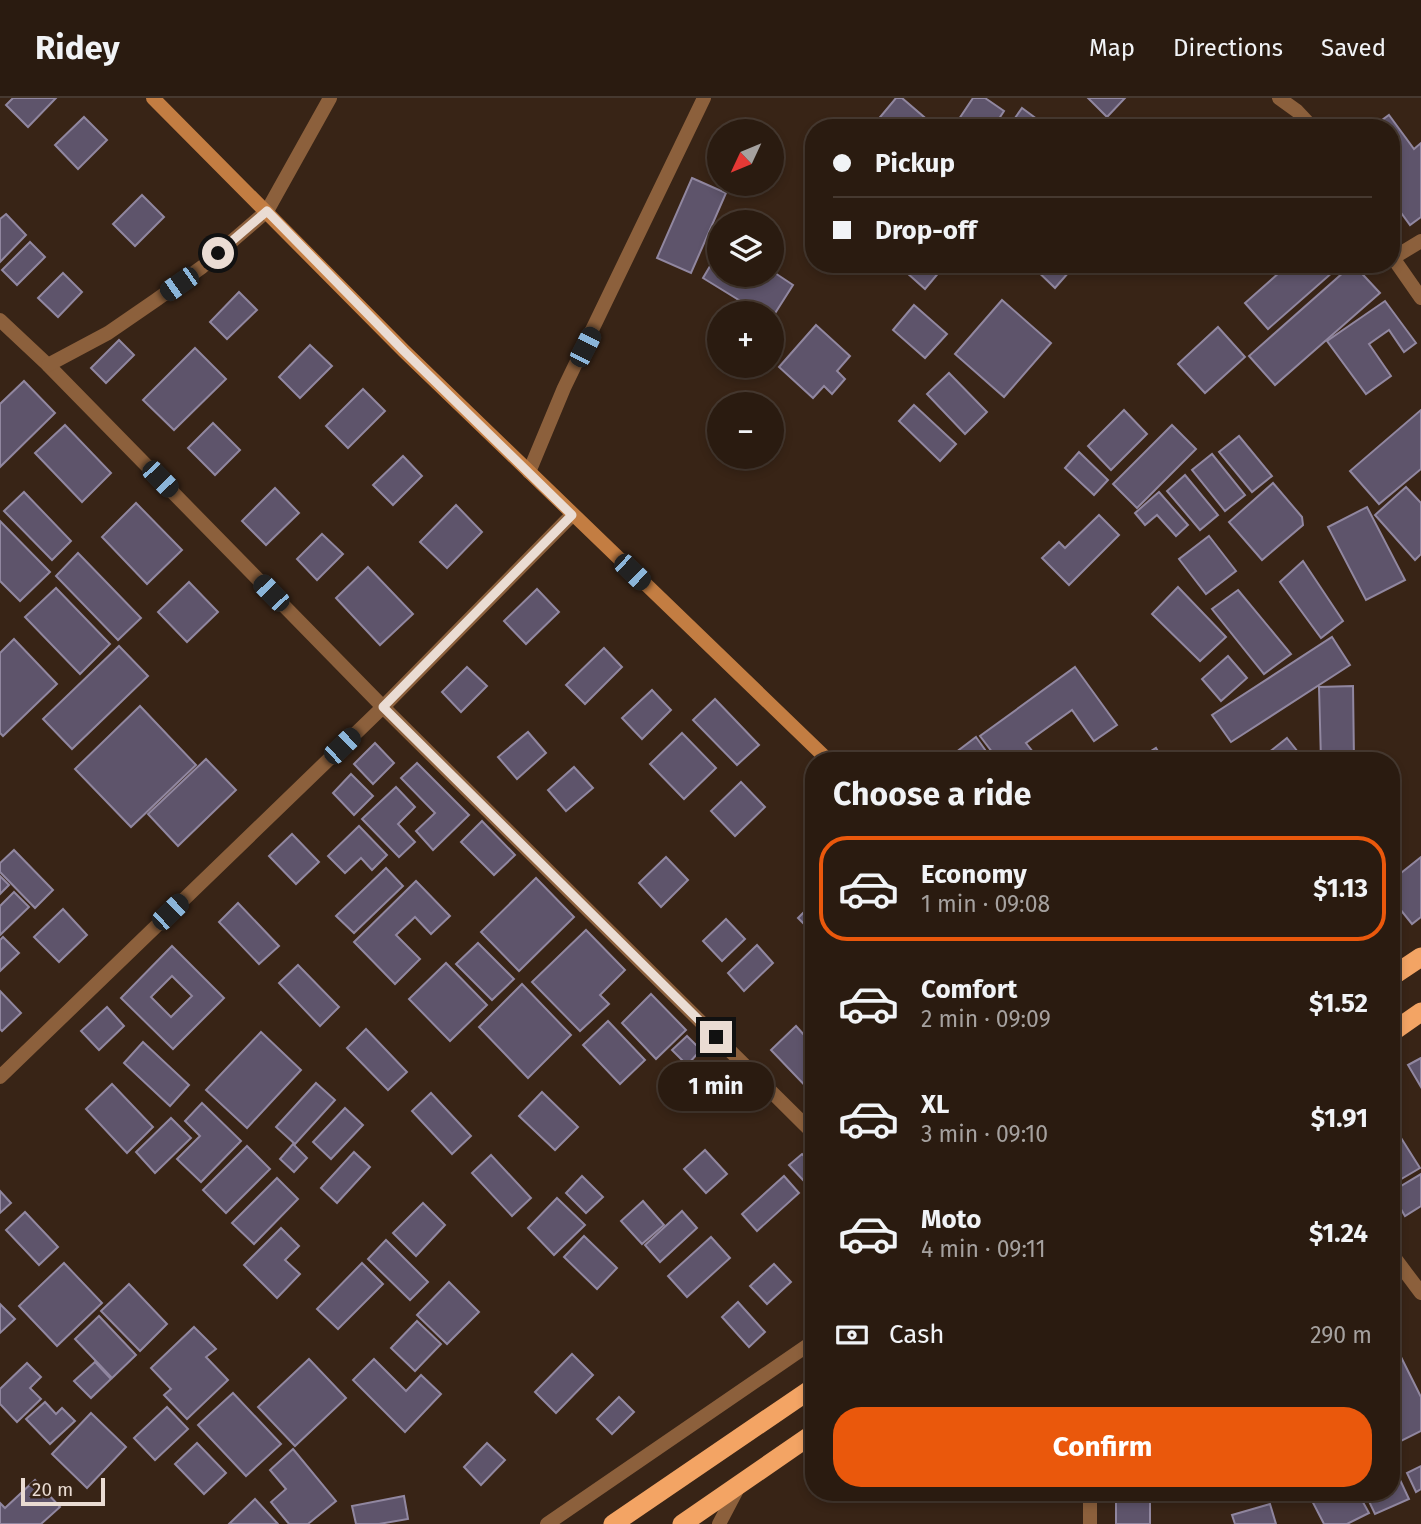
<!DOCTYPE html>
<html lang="en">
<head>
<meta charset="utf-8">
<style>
  :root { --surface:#2a1b10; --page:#322419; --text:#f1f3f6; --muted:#a5a19f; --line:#463930; --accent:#ea580c }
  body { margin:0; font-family:"Fira Sans",sans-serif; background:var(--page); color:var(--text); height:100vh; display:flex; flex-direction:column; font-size:26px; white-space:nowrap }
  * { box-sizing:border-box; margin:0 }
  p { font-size:23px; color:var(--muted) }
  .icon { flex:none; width:38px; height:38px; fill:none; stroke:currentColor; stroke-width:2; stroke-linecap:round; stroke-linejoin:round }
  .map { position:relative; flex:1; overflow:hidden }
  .side { position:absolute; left:805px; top:654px; width:595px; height:749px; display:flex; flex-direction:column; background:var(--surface); border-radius:28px; box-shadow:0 4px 10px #0003,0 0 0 2px var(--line) }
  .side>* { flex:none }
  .guide { position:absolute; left:805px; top:21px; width:595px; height:154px; border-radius:28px; box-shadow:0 4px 10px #0003,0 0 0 2px var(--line); display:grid; align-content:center; height:154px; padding:0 28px; background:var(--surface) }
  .needle { width:46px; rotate:226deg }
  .controls { position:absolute; left:707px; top:21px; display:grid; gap:14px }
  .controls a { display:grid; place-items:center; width:77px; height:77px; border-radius:50%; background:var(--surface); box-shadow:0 4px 10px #0003,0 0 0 2px var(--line); font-size:35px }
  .scale { position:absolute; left:21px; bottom:18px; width:84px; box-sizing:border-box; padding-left:7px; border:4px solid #eadcd3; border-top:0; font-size:19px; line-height:24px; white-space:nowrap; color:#eadcd3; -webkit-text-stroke:5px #382416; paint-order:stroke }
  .end { position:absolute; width:32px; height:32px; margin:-16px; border:9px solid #eadcd3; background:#111; box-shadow:0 0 0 4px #111 }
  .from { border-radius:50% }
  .bubble { position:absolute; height:49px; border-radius:24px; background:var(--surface); box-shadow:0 4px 10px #0003,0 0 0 2px var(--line); font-size:23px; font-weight:700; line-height:49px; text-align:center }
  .car { position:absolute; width:21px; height:42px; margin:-21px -10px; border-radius:9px; box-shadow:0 0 5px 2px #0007; background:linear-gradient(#222 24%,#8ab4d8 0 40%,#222 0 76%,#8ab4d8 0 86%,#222 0) }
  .guide b { display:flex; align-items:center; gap:24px; height:66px; font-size:26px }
  .guide b+b { border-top:2px solid var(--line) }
  .guide i { width:18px; height:18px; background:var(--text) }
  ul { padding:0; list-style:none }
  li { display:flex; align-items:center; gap:21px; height:105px; margin:0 14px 10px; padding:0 14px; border:4px solid transparent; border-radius:28px }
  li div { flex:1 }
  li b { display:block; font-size:26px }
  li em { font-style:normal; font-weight:700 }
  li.selected { border-color:var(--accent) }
  li>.icon { width:63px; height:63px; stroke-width:1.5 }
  h2 { padding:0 28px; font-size:32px; line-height:84px }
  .pay { display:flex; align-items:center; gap:18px; height:77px; padding:0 28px; font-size:26px }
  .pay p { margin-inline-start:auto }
  .cta { display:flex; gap:14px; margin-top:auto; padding:14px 28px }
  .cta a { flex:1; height:80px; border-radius:28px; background:var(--accent); color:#fff; font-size:28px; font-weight:700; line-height:80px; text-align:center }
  header { display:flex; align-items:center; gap:42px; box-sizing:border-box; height:98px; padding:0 35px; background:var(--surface); border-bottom:2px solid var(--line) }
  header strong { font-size:33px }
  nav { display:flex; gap:38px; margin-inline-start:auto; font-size:24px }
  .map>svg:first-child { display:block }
  .building { fill:#5e546b; stroke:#9187a0; stroke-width:2; fill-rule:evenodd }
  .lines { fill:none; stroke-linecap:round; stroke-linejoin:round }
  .minor { stroke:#8c603c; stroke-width:14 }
  .secondary { stroke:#c37d42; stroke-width:14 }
  .trunk { stroke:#f3a464; stroke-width:19 }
  .route { stroke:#eadcd3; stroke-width:9 }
</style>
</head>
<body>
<header>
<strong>Ridey</strong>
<nav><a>Map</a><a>Directions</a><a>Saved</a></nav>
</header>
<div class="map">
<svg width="1421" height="1426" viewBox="0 0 1421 1426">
  <rect width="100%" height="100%" fill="#382416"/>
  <g class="building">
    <path d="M13,0H56L28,29L6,7Z"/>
    <path d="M896,0H902L931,25L927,30H871Z"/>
    <path d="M973,0H985L1004,13L993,30H953Z"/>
    <path d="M1088,0H1125L1107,19Z"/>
    <path d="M1022,10L1049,30H1008Z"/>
    <path d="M1389,17L1414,51L1421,45V119L1410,127L1391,101V30H1371Z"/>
    <path d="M84,19L107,42L78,71L55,47Z"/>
    <path d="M814,77V96L805,89Z"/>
    <path d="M692,80L726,95L691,175L657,160Z"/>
    <path d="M142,97L164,119L135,148L113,126Z"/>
    <path d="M6,116L26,137L0,164V121Z"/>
    <path d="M30,144L45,159L17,187L2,172Z"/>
    <path d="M719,153V177H772V173L793,187L772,220V215H760L703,180Z"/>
    <path d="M897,166H946L925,191Z"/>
    <path d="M1030,166H1076L1055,190Z"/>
    <path d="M1289,166H1342L1268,231L1245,205Z"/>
    <path d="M1353,166L1380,195L1275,287L1249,258Z"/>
    <path d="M63,175L82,194L58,219L38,200Z"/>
    <path d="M239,194L257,212L227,241L210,224Z"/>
    <path d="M1002,202L1051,245L1004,299L955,256Z"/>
    <path d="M1385,203L1416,245L1404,254L1389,232L1369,246L1391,278L1366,296L1327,243Z"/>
    <path d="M914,207L947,236L925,260L893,232Z"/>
    <path d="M816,227L850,258L837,273L845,281L832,296L824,288L813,300L779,269Z"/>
    <path d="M1218,229L1245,259L1205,295L1178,266Z"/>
    <path d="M119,242L134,257L106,285L91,270Z"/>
    <path d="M310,247L332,268L300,300L279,279Z"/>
    <path d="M195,250L226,281L174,332L143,302Z"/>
    <path d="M949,275L987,314L965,336L927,296Z"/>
    <path d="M24,283L55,315L0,369V306Z"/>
    <path d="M363,291L385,313L348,350L326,328Z"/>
    <path d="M914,307L956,346L940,363L899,323Z"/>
    <path d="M1124,312L1147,336L1111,372L1088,348Z"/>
    <path d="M1421,312V371L1379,406L1350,373Z"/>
    <path d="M213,325L240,352L215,377L188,350Z"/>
    <path d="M65,327L111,375L82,404L35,355Z"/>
    <path d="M1172,327L1196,351L1137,410L1113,386Z"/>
    <path d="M1239,338L1272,378L1252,394L1219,354Z"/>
    <path d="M1079,354L1108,382L1094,397L1065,370Z"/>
    <path d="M1212,356L1245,397L1225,413L1192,372Z"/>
    <path d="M403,358L422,378L393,407L373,387Z"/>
    <path d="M1185,377L1218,417L1200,432L1167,393Z"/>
    <path d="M1273,385L1302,419L1303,427L1262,462L1229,424Z"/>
    <path d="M1406,389L1421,405V456L1415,462L1375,417Z"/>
    <path d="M275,390L299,415L266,447L242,423Z"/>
    <path d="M24,394L71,443L52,462L4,413Z"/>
    <path d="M1159,394L1188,427L1176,438L1157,417L1145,427L1135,415Z"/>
    <path d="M136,405L182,452L147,486L102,439Z"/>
    <path d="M456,407L482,434L447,470L420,444Z"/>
    <path d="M1367,409L1405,482L1366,502L1328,429Z"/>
    <path d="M1099,417L1119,437L1069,487L1042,460L1059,444L1065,450Z"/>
    <path d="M0,423L50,474L20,503L0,483Z"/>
    <path d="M322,436L343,456L317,482L297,461Z"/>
    <path d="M1209,438L1236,473L1206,496L1179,461Z"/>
    <path d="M78,455L141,520L118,542L56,478Z"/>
    <path d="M1303,463L1343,523L1321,540L1280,484Z"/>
    <path d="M368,469L413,516L380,547L336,500Z"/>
    <path d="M189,484L218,514L187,544L158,514Z"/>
    <path d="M1178,489L1226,539L1200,563L1152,516Z"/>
    <path d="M56,490L110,546L80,576L25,519Z"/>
    <path d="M537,491L559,514L526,546L504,523Z"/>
    <path d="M1238,492L1291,556L1264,576L1212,511Z"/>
    <path d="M1332,539L1350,567L1231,644L1212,617Z"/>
    <path d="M14,541L57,586L3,638L0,635V555Z"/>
    <path d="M119,548L148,578L72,651L43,621Z"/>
    <path d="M604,550L622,569L585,606L566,587Z"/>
    <path d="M1228,558L1247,580L1221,603L1202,581Z"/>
    <path d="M467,569L487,588L461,614L442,594Z"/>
    <path d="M1075,569L1117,627L1094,643L1072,612L1026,645L1040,663H999L980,638Z"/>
    <path d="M1353,588L1354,663H1321L1319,589Z"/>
    <path d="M652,592L671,612L642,641L622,620Z"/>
    <path d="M715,601L759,647L737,667L693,622Z"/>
    <path d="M140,608L196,667L131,729L75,671Z"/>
    <path d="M528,634L546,655L517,681L498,659Z"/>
    <path d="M682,635L716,670L684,701L650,666Z"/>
    <path d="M976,639L993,663H954L951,658Z"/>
    <path d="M1287,640L1305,663H1258Z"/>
    <path d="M375,645L394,665L373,686L354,666Z"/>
    <path d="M1156,650L1164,663H1135Z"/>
    <path d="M206,661L236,692L178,748L148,716Z"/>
    <path d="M417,665L469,717L433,752L416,733L435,715L401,680Z"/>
    <path d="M574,669L593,690L566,713L548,692Z"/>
    <path d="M351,676L373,698L354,717L333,695Z"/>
    <path d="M741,684L765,709L735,738L711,713Z"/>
    <path d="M396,689L415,709L398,726L415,744L399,759L362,721Z"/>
    <path d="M482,723L515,757L494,777L461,744Z"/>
    <path d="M359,728L387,757L372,772L361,760L345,775L328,758Z"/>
    <path d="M292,736L319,764L296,786L269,758Z"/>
    <path d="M14,752L53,792L35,810L0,774V765Z"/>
    <path d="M666,759L688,782L661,809L639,785Z"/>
    <path d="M1421,759V819L1412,826L1391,800V783Z"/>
    <path d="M386,770L403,788L354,835L336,818Z"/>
    <path d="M0,778L9,787L0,796Z"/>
    <path d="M536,780L574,819L519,873L481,834Z"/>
    <path d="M416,783L450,818L431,836L415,819L396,837L420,861L395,886L354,844Z"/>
    <path d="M14,794L29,809L0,837V808Z"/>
    <path d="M814,804V836L798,820Z"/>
    <path d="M238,805L279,848L259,866L219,824Z"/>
    <path d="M63,811L87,837L59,864L34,839Z"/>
    <path d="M726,821L745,841L722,863L703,843Z"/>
    <path d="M586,832L625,872L600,897L609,906L580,933L532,884Z"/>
    <path d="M3,839L19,855L0,873V842Z"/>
    <path d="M478,845L514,881L492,902L456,866Z"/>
    <path d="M757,847L773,865L744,893L728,875Z"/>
    <path d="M172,848L224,900L173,951L121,900ZM172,878L192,898L171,919L151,899Z"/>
    <path d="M446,865L487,907L450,943L409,901Z"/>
    <path d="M298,867L339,909L320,928L279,885Z"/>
    <path d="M522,886L571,937L528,980L479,929Z"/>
    <path d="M0,893L21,915L2,933L0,931Z"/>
    <path d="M651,896L686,932L656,961L622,925Z"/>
    <path d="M107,909L124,928L99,952L81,933Z"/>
    <path d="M608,923L645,962L620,986L583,947Z"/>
    <path d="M796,928L814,948V997L771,952Z"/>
    <path d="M366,931L407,974L388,992L347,950Z"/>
    <path d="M261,934L301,972L247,1030L206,992Z"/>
    <path d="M687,938L701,952L687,967L672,952Z"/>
    <path d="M143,944L189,987L170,1008L124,965Z"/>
    <path d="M1421,960V989L1408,967Z"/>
    <path d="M316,985L335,1002L295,1046L276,1029Z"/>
    <path d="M112,986L153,1029L127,1055L86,1011Z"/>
    <path d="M542,994L578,1029L555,1052L519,1018Z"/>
    <path d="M431,995L471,1038L452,1056L412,1013Z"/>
    <path d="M202,1005L241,1043L201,1084L177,1061L200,1038L185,1023Z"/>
    <path d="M345,1010L363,1027L331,1061L313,1044Z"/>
    <path d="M171,1020L191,1040L155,1075L136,1054Z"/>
    <path d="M1391,1024L1420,1070L1391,1087Z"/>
    <path d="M293,1046L307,1060L294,1074L280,1061Z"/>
    <path d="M247,1048L270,1071L226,1115L203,1092Z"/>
    <path d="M705,1052L727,1076L706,1095L684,1071Z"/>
    <path d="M354,1054L370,1069L337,1105L321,1090Z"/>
    <path d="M802,1056L814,1068V1074L804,1083L789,1067Z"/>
    <path d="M491,1057L531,1100L512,1118L472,1075Z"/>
    <path d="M1421,1076V1108L1405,1118L1391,1094Z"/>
    <path d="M582,1078L603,1099L586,1115L566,1095Z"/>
    <path d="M784,1078L799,1095L757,1133L742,1116Z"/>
    <path d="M277,1080L298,1101L254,1146L232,1125Z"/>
    <path d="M0,1093L11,1105L0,1115Z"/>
    <path d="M557,1100L585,1127L554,1157L528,1130Z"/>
    <path d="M643,1103L664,1127L642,1146L621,1123Z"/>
    <path d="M423,1105L445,1127L416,1158L393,1135Z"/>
    <path d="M682,1113L697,1130L660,1164L645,1147Z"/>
    <path d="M25,1114L58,1149L39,1167L6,1132Z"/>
    <path d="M281,1130L299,1148L285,1162L300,1176L277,1200L244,1167Z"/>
    <path d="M584,1138L617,1170L597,1191L564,1159Z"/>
    <path d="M711,1139L730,1160L687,1199L668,1178Z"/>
    <path d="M386,1142L428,1184L410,1202L368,1161Z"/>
    <path d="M64,1165L102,1205L57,1248L19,1208Z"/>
    <path d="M362,1165L383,1186L338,1231L317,1211Z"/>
    <path d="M774,1166L791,1184L767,1206L750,1188Z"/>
    <path d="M449,1184L479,1214L447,1246L417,1217Z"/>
    <path d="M129,1186L167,1226L140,1253L101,1213Z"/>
    <path d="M738,1204L765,1234L749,1249L722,1219Z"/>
    <path d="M0,1206L15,1221L0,1235Z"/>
    <path d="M99,1218L136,1257L112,1280L75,1241Z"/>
    <path d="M417,1223L441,1246L415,1273L391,1250Z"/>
    <path d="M194,1229L216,1251L206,1259L228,1282L187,1321L164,1297L171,1291L151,1270Z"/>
    <path d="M1391,1239L1421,1299V1333L1391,1348Z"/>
    <path d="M572,1256L593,1277L556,1315L535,1294Z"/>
    <path d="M309,1261L346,1300L295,1348L258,1309Z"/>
    <path d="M374,1261L406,1293L421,1277L441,1296L405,1334L353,1282Z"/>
    <path d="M95,1264L111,1281L91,1300L74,1283Z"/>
    <path d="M27,1265L41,1279L30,1290L41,1301L17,1324L0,1306V1291Z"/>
    <path d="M233,1295L281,1346L246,1378L198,1327Z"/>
    <path d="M619,1299L634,1314L612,1336L597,1321Z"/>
    <path d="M45,1304L56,1316L62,1310L75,1323L50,1346L26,1321Z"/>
    <path d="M167,1309L188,1331L155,1362L134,1340Z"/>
    <path d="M91,1315L126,1349L87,1390L52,1356Z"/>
    <path d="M197,1345L226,1375L204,1396L175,1366Z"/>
    <path d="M487,1345L505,1362L481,1387L464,1369Z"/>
    <path d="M293,1351L336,1403L308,1426H289L271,1404L286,1391L270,1372Z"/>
    <path d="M1421,1368V1391L1416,1394L1407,1375Z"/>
    <path d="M1394,1369L1409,1401L1375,1416L1365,1395H1391V1370Z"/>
    <path d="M35,1382L60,1409L41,1426H0V1405L5,1410Z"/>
    <path d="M1308,1395H1358L1369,1415L1347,1426H1324Z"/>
    <path d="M1116,1397L1150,1398V1426H1116Z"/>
    <path d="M404,1398L408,1421L379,1426H356L352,1408Z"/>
    <path d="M255,1401L278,1426H229Z"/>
    <path d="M1270,1406L1276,1426H1235L1232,1417Z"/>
  </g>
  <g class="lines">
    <g class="minor">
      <path d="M1279,0L1297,13L1313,30"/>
      <path d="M1391,157L1421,200"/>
      <path d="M1393,160L1421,143"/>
      <path d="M0,222L48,267L383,609L814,1036"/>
      <path d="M48,267L108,235L156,202L202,169L267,113L330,0"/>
      <path d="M529,374L564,290L704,0"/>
      <path d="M0,979L383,609L572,417"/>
      <path d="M1391,1155L1421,1195"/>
      <path d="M547,1426L814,1243"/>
      <path d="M719,1426L739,1388"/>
      <path d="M1090,1426V1395"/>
    </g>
    <path class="secondary" d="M153,0L404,253L829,663"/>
    <g class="trunk">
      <path d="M1391,879L1421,859"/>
      <path d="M1391,935L1421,914"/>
      <path d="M613,1426L814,1289"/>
      <path d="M682,1426L814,1335"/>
    </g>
  </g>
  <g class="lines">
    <path class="route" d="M218,155L267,113L404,253L572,417L383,609L716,939"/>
  </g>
</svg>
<div class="controls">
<a><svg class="needle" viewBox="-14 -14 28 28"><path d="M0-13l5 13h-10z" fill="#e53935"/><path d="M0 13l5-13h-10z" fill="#a5a19f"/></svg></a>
<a><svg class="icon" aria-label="layers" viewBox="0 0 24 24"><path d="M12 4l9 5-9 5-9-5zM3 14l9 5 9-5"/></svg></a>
<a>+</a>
<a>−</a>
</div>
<div class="scale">20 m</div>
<i class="end from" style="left:218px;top:155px"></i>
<i class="end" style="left:716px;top:939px"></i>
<div class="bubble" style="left:658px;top:964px;width:116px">1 min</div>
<i class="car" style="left:179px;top:186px;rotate:235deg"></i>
<i class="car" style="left:585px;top:249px;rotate:27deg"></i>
<i class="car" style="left:160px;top:381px;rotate:136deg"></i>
<i class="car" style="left:632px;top:474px;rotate:134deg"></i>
<i class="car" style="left:271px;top:495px;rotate:316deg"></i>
<i class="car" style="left:342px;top:648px;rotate:46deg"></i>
<i class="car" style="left:170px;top:814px;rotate:46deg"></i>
<div class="guide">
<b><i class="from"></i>Pickup</b>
<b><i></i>Drop-off</b>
</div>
<section class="side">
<h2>Choose a ride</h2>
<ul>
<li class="selected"><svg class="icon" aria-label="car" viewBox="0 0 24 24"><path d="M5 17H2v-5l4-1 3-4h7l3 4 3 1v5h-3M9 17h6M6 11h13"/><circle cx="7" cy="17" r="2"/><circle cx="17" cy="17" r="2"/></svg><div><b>Economy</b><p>1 min · 09:08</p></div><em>$1.13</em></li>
<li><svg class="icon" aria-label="car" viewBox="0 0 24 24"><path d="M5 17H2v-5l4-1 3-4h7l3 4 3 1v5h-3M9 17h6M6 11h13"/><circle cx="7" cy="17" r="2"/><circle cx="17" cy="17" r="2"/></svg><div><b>Comfort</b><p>2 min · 09:09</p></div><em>$1.52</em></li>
<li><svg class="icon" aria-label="car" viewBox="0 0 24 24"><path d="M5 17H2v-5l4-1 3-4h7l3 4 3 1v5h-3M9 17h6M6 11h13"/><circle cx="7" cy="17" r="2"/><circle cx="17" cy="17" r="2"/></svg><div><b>XL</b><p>3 min · 09:10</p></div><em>$1.91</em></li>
<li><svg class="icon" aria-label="car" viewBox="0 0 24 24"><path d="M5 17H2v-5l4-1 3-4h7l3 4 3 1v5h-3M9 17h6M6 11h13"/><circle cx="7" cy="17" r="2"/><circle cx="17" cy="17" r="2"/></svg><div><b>Moto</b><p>4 min · 09:11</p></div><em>$1.24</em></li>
</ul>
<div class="pay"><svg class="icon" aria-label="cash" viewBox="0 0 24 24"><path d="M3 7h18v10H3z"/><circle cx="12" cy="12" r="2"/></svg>Cash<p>290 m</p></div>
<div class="cta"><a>Confirm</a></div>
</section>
</div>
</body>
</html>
